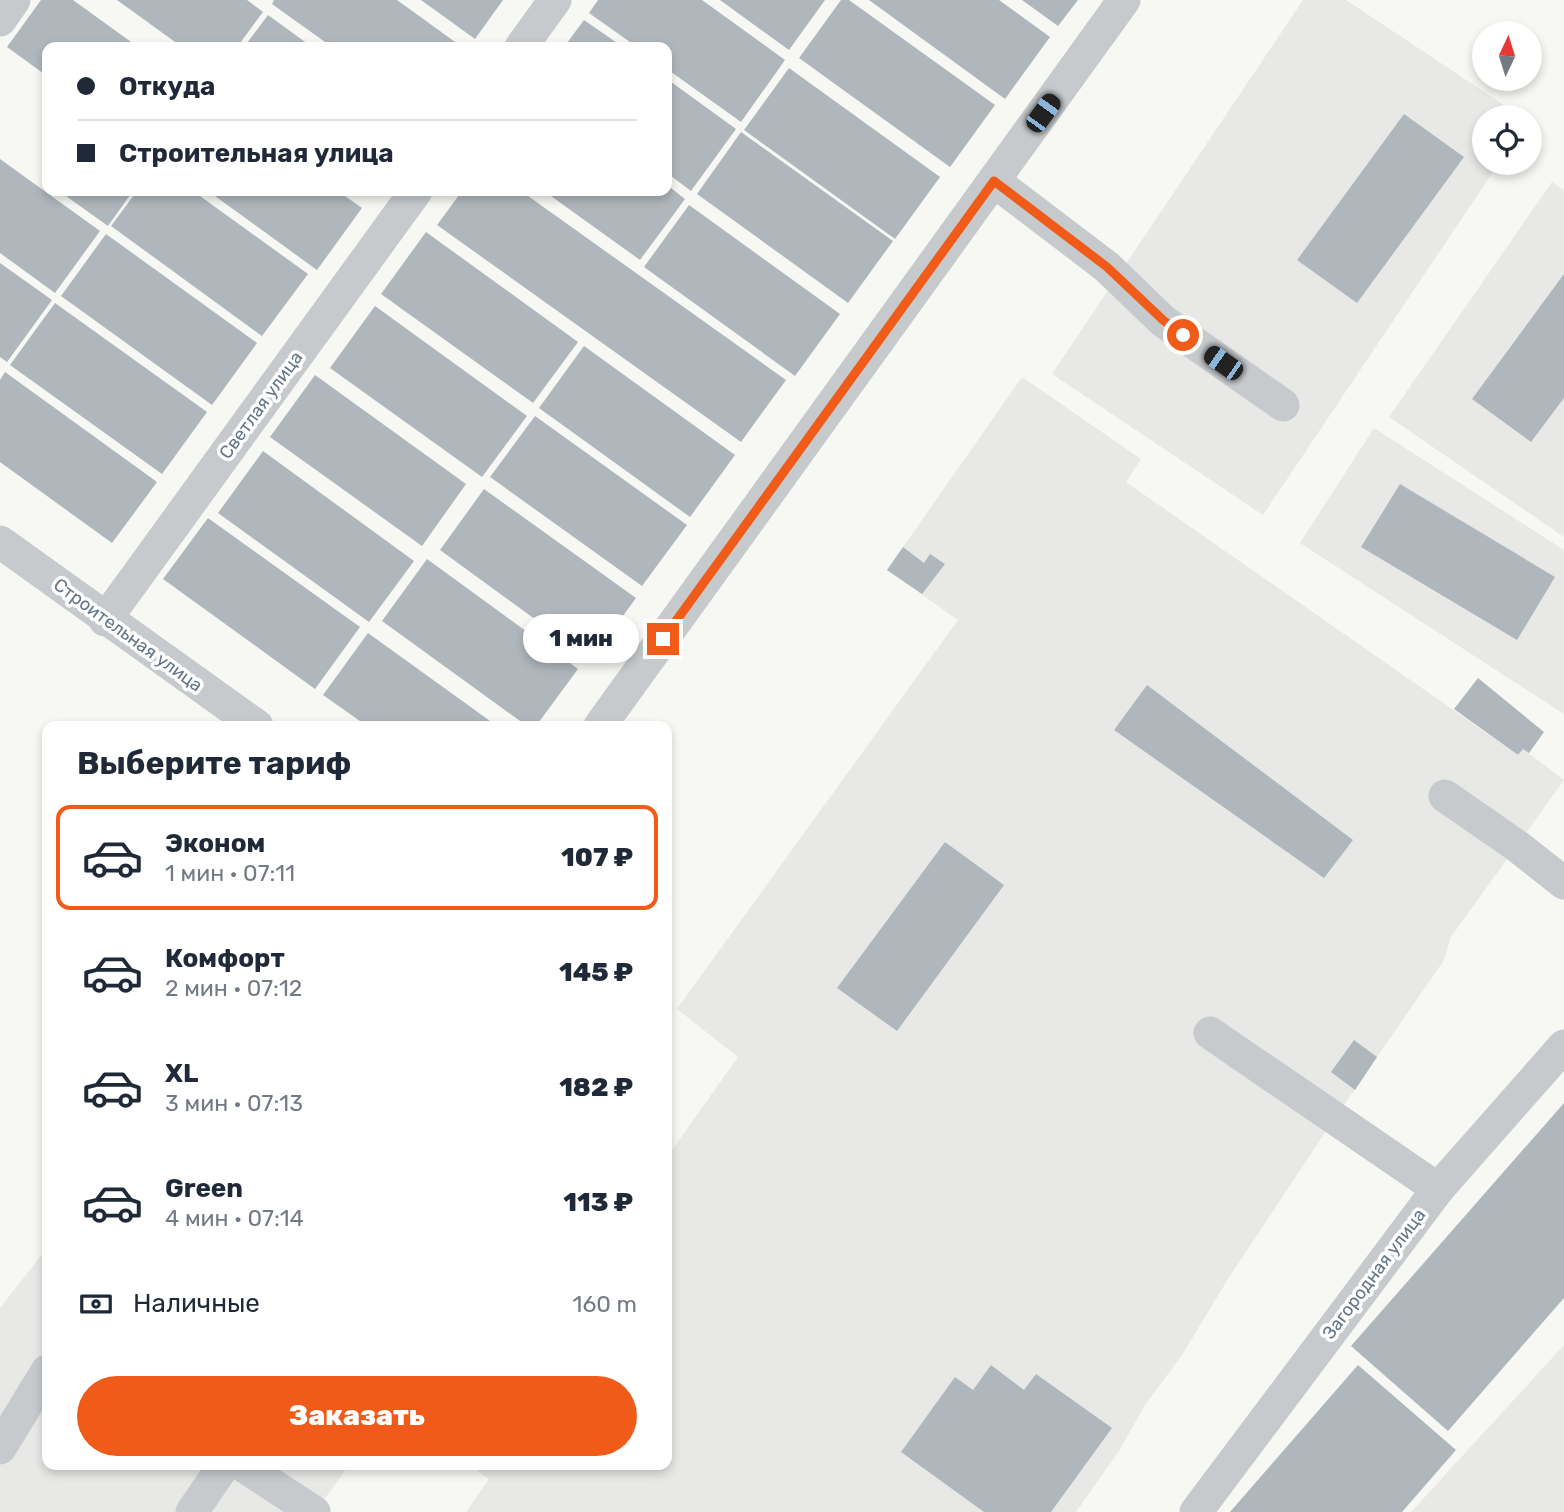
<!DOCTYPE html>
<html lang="ru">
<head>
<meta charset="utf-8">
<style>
  :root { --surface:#fff; --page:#f6f6f7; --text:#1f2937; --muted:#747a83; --line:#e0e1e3; --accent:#f15b19 }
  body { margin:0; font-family:Rubik,sans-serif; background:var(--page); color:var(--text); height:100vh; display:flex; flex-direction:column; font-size:26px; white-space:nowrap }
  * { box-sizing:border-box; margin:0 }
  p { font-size:23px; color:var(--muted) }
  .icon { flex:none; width:38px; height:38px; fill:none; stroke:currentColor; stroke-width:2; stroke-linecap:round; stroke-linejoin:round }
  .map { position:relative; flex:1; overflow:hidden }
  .panel { position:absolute; left:42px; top:721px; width:630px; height:749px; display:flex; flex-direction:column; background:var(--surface); border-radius:14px; box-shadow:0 4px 10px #0003 }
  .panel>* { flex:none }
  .guide { position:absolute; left:42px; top:42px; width:630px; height:154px; border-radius:14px; box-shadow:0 4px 10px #0003; display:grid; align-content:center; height:154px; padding:0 35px; background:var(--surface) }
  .needle { width:46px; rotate:4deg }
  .fabs { position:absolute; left:1472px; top:21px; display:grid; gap:14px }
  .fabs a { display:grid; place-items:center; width:70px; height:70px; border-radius:50%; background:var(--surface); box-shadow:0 4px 10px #0003; font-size:35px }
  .end { position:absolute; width:32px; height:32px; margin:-16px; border:9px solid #f15b19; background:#fff; box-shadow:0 0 0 4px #fff }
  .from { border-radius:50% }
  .bubble { position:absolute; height:49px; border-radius:24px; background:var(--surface); box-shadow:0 4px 10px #0003; font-size:23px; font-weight:800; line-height:49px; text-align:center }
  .car { position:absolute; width:21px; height:42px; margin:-21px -10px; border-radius:9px; box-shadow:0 0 5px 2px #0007; background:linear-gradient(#222 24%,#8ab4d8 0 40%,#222 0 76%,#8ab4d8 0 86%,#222 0) }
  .guide b { display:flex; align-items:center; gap:24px; height:66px; font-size:26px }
  .guide b+b { border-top:2px solid var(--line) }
  .guide i { width:18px; height:18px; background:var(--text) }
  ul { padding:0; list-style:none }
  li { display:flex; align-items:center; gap:21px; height:105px; margin:0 14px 10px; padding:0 21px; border:4px solid transparent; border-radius:14px }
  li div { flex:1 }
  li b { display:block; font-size:26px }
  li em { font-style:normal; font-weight:800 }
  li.current { border-color:var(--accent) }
  li>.icon { width:63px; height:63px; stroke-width:1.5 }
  h2 { padding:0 35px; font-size:32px; line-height:84px }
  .pay { display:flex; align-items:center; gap:18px; height:77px; padding:0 35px; font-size:26px }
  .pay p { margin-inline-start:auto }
  .primary-button { display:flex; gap:14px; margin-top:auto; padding:14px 35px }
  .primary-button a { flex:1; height:80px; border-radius:42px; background:var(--accent); color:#fff; font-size:28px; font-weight:800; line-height:80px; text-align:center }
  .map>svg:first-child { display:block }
  .built { fill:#e8e9e7 }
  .building { fill:#afb7bd }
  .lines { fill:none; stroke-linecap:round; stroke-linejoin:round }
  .minor { stroke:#c6cacd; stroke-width:33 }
  .route { stroke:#f15b19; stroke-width:9 }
  .labels { text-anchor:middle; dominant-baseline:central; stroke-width:7; stroke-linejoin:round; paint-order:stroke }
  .street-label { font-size:18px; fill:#637587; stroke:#fff }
</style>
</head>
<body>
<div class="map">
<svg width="1564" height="1512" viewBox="0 0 1564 1512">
  <rect width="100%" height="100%" fill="#f7f7f3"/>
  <g class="built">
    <path d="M1303,0H1346L1522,117H1484V163H1499L1263,515L1052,374Z"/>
    <path d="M1552,182L1564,190V537L1389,417Z"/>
    <path d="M1022,377L1141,459L1126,482L1518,755L1523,749L1564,780L1451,937L1444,960L1326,1131L1228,1279L1182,1355L1145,1405L1119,1451L1076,1512H466L489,1479L469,1465H667V1157L738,1057L677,1009L958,620L887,570Z"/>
    <path d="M1374,428L1564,550V714L1300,543Z"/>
    <path d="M47,1248V1465H349L315,1512H0V1308Z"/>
    <path d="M1564,1345V1512H1411Z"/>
  </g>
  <g class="building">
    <path d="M41,0H73L138,47H47V76L7,47Z"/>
    <path d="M117,0H247L263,12L237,47H182Z"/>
    <path d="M274,0H397L462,47H332L272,4Z"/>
    <path d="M421,0H503L475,39Z"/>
    <path d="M598,0H702L785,60L741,122L667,69V47H637L589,13Z"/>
    <path d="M720,0H825L789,50Z"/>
    <path d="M841,0H849L995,105L950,167L799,58Z"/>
    <path d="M869,0H999L1050,37L1005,99Z"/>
    <path d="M1022,0H1078L1058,26Z"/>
    <path d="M268,15L312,47H244Z"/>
    <path d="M584,20L623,47H564Z"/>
    <path d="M789,68L940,177L895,239L744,130Z"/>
    <path d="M667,79L736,129L691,191L667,173Z"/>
    <path d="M1404,114L1464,157L1357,303L1297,260Z"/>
    <path d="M741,132L893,241L848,303L697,194Z"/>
    <path d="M0,159L100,231L55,293L0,253Z"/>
    <path d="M667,185L685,199L640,260L544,191H667Z"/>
    <path d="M59,191H133L108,226Z"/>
    <path d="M137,191H193L308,274L262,336L111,226Z"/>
    <path d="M208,191H338L362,208L317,270Z"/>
    <path d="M462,191H521L786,380L741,442L437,225Z"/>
    <path d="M689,205L840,314L795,376L644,267Z"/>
    <path d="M426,232L578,342L533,403L381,294Z"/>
    <path d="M106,234L257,343L212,405L61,296Z"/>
    <path d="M0,263L52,300L7,362L0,357Z"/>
    <path d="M1564,274V398L1531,442L1472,399Z"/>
    <path d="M55,303L207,412L162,474L10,365Z"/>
    <path d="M375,306L527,416L482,477L330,368Z"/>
    <path d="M584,346L735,455L690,517L539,408Z"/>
    <path d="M5,372L157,482L112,543L0,462V380Z"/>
    <path d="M315,375L466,484L422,546L270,437Z"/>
    <path d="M535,416L687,525L642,586L490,477Z"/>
    <path d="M263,451L414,561L369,622L218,513Z"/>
    <path d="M1400,484L1555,577L1517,640L1361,547Z"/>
    <path d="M484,489L636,598L591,660L440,550Z"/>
    <path d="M208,518L360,627L315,689L163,579Z"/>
    <path d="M903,547L924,563L930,554L945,564L922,594L887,570Z"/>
    <path d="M427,559L578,669L536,726H527L382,621Z"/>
    <path d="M368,633L497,726H367L323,695Z"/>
    <path d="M1478,678L1544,732L1529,753L1523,749L1518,755L1454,709Z"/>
    <path d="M1147,685L1353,840L1324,878L1114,730Z"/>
    <path d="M945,842L1004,885L897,1031L837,988Z"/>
    <path d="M1354,1040L1377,1057L1355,1090L1331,1072Z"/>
    <path d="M1564,1103V1298L1448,1431L1351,1346Z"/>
    <path d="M991,1365L1024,1390L1036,1374L1112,1428L1051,1512H984L901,1452L955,1377L973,1390Z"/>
    <path d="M1358,1365L1456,1450L1402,1512H1230Z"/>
  </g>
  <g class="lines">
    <g class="minor">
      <path d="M0,20L14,0"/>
      <path d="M521,47L555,0"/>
      <path d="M994,181L1107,267L1163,321L1283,405"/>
      <path d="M0,542L257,726"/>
      <path d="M105,620L416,191"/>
      <path d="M600,726L1124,0"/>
      <path d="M1445,796L1517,846L1564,883"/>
      <path d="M1210,1033L1438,1189"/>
      <path d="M0,1448L47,1371"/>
      <path d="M242,1465L314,1512"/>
      <path d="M192,1512L224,1465"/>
      <path d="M1196,1512L1438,1189L1564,1046"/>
    </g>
  </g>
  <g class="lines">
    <path class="route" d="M663,639L994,181L1107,267L1163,320L1183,335"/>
  </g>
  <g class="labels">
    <g class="street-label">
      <text transform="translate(261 405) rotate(-54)">Светлая улица</text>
      <text transform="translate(128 635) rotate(36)">Строительная улица</text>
      <text transform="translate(1374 1274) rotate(-53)">Загородная улица</text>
    </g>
  </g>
</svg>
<div class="fabs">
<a><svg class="needle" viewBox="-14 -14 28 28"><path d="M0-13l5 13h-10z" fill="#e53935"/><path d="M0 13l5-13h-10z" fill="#747a83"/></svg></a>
<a><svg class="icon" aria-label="locate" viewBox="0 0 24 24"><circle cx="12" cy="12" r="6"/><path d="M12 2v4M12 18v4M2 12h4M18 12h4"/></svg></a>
</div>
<i class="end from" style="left:1183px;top:335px"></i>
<i class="end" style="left:663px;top:639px"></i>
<div class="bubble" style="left:523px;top:614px;width:116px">1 мин</div>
<i class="car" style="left:1043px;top:113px;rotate:36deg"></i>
<i class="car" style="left:1223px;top:363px;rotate:305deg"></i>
<div class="guide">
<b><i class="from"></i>Откуда</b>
<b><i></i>Строительная улица</b>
</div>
<section class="panel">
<h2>Выберите тариф</h2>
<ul>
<li class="current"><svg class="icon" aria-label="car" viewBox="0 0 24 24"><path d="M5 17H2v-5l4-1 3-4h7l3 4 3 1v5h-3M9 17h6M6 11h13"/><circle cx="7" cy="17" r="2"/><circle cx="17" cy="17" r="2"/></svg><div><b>Эконом</b><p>1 мин · 07:11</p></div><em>107 ₽</em></li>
<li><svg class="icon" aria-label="car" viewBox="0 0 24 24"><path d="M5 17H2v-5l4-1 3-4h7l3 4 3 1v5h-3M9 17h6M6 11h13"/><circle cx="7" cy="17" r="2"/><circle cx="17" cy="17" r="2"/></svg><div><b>Комфорт</b><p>2 мин · 07:12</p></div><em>145 ₽</em></li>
<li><svg class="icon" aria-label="car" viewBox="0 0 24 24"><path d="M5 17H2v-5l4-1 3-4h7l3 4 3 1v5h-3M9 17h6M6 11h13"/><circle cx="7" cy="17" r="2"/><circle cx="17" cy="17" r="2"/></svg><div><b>XL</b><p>3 мин · 07:13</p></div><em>182 ₽</em></li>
<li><svg class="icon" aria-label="car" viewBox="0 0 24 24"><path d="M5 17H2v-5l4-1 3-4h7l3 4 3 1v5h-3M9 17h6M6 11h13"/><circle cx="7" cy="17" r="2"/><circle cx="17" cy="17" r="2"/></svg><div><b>Green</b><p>4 мин · 07:14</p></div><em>113 ₽</em></li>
</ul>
<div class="pay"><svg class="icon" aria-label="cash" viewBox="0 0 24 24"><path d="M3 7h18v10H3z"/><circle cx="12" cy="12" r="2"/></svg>Наличные<p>160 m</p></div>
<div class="primary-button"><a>Заказать</a></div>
</section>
</div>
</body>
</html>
